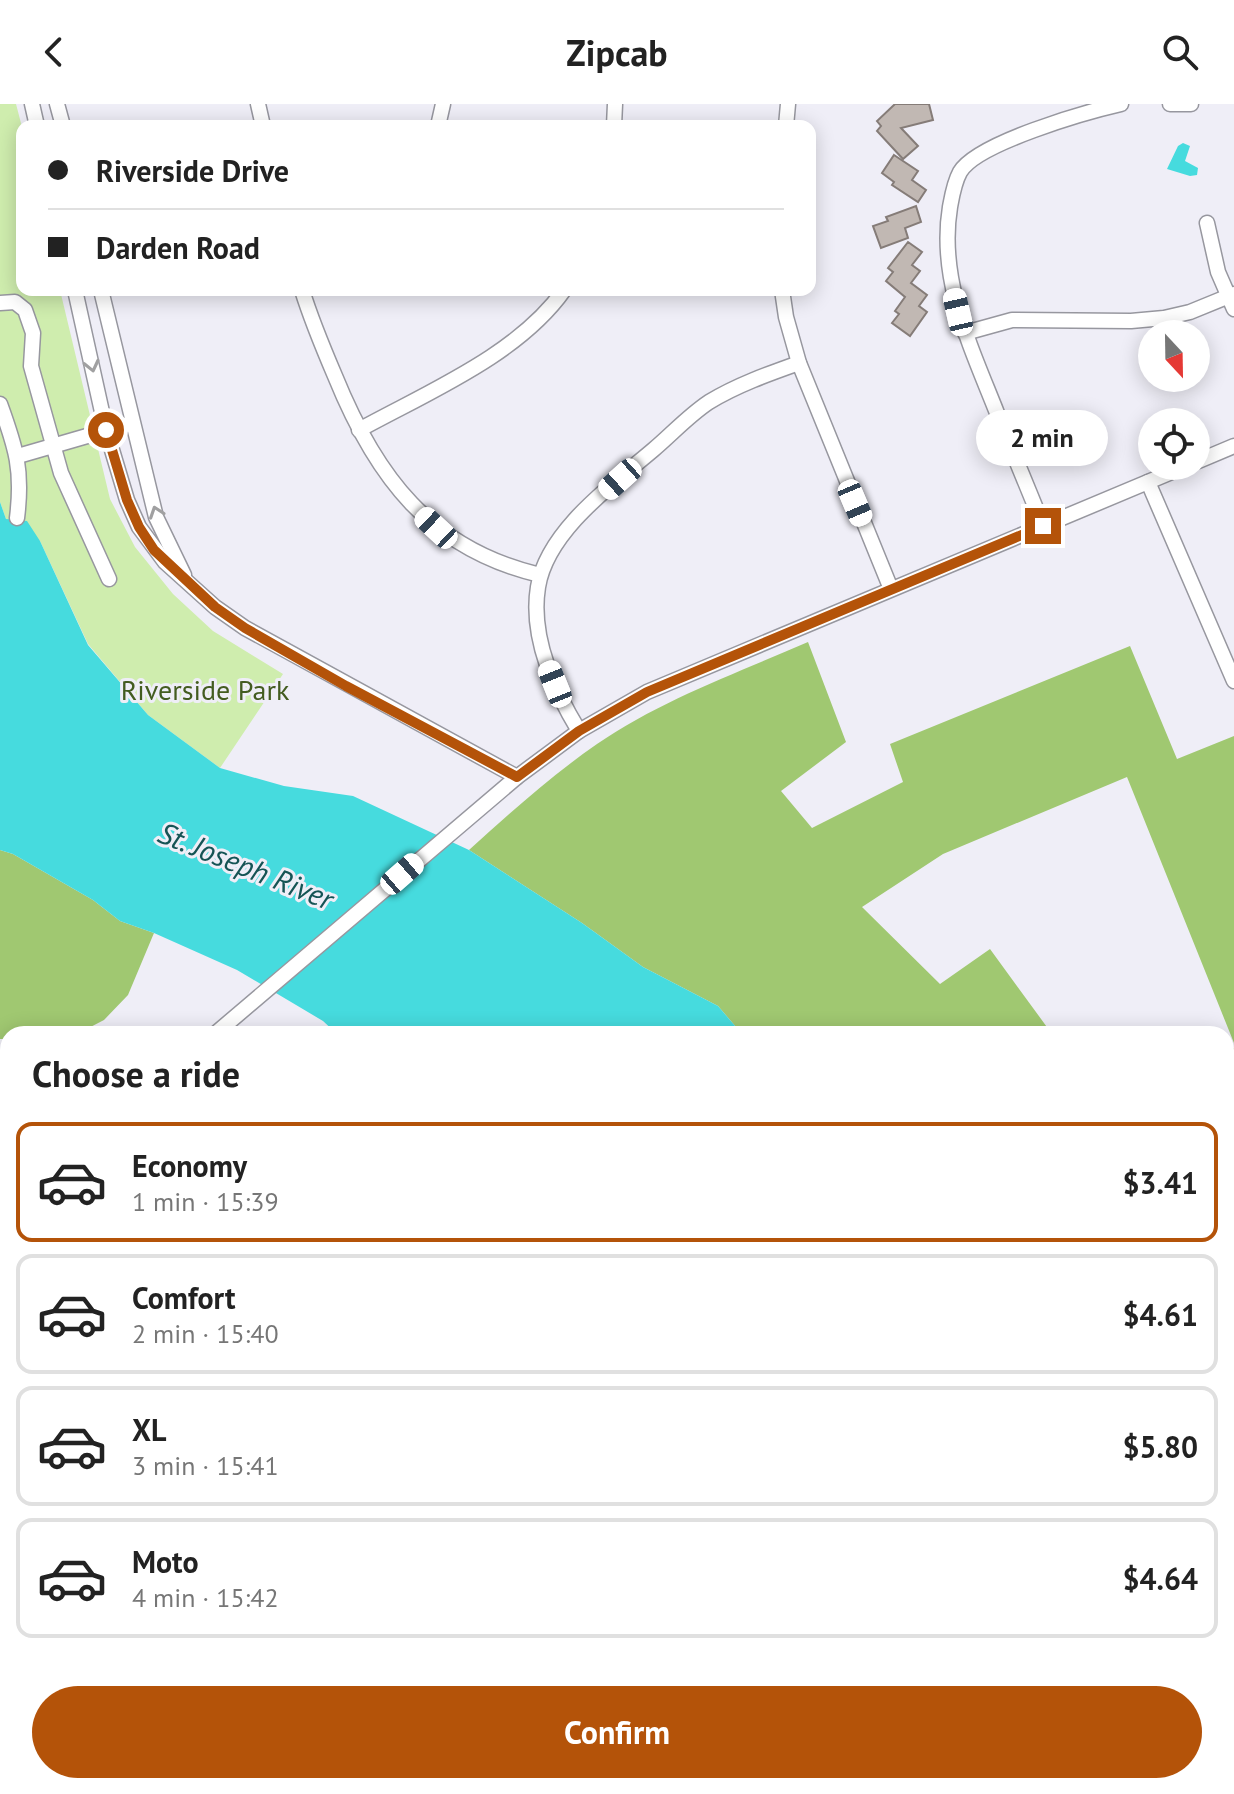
<!DOCTYPE html>
<html lang="en">
<head>
<meta charset="utf-8">
<style>
  :root { --surface:#fff; --page:#f6f6f6; --text:#222; --muted:#767676; --line:#e0e0e0; --accent:#b45309 }
  body { margin:0; font-family:"PT Sans",sans-serif; background:var(--page); color:var(--text); height:100vh; display:flex; flex-direction:column; font-size:30px; white-space:nowrap }
  * { box-sizing:border-box; margin:0 }
  p { font-size:26px; color:var(--muted) }
  .icon { flex:none; width:44px; height:44px; fill:none; stroke:currentColor; stroke-width:2; stroke-linecap:round; stroke-linejoin:round }
  .map { position:relative; flex:1; overflow:hidden }
  .panel { position:absolute; left:0px; top:922px; width:1234px; height:768px; display:flex; flex-direction:column; background:var(--surface); border-radius:24px 24px 0 0; box-shadow:0 4px 20px #0003 }
  .panel>* { flex:none }
  .top-card { position:absolute; left:16px; top:16px; width:800px; height:176px; border-radius:16px; box-shadow:0 4px 20px #0003; display:grid; align-content:center; height:176px; padding:0 32px; background:var(--surface) }
  .needle { width:52px; rotate:158deg }
  .fabs { position:absolute; left:1138px; top:216px; display:grid; gap:16px }
  .fabs a { display:grid; place-items:center; width:72px; height:72px; border-radius:50%; background:var(--surface); box-shadow:0 4px 20px #0003; font-size:40px }
  .end { position:absolute; width:36px; height:36px; margin:-18px; border:10px solid #b45309; background:#fff; box-shadow:0 0 0 4px #fff }
  .from { border-radius:50% }
  .bubble { position:absolute; height:56px; border-radius:28px; background:var(--surface); box-shadow:0 4px 20px #0003; font-size:26px; font-weight:700; line-height:56px; text-align:center }
  .car { position:absolute; width:24px; height:48px; margin:-24px -12px; border-radius:10px; box-shadow:0 0 6px 2px #0007; background:linear-gradient(#fff 24%,#345 0 40%,#fff 0 76%,#345 0 86%,#fff 0) }
  .top-card b { display:flex; align-items:center; gap:28px; height:76px; font-size:30px }
  .top-card b+b { border-top:2px solid var(--line) }
  .top-card i { width:20px; height:20px; background:var(--text) }
  ul { padding:0; list-style:none }
  li { display:flex; align-items:center; gap:24px; height:120px; margin:0 16px 12px; padding:0 16px; border:4px solid var(--line); border-radius:16px }
  li div { flex:1 }
  li b { display:block; font-size:30px }
  li em { font-style:normal; font-weight:700 }
  li.current { border-color:var(--accent) }
  li>.icon { width:72px; height:72px; stroke-width:1.5 }
  h2 { padding:0 32px; font-size:36px; line-height:96px }
  .action { display:flex; gap:16px; margin-top:auto; padding:16px 32px }
  .action a { flex:1; height:92px; border-radius:48px; background:var(--accent); color:#fff; font-size:32px; font-weight:700; line-height:92px; text-align:center }
  header { display:flex; justify-content:space-between; align-items:center; height:104px; padding:0 32px; background:var(--surface); font-size:36px; font-weight:700 }
  .map>svg:first-child { display:block }
  .green { fill:#cfedae }
  .forest { fill:#a0c871 }
  .water { fill:#46dbde }
  .building { fill:#c1b8b3; stroke:#857c78; stroke-width:2 }
  .lines { fill:none; stroke-linecap:round; stroke-linejoin:round }
  .minor-casing { stroke:#97979f; stroke-width:17 }
  .minor { stroke:#fff; stroke-width:14 }
  .oneway { stroke:#a0a0a1 }
  .route { stroke:#b45309; stroke-width:10 }
  .labels { text-anchor:middle; dominant-baseline:central; stroke-width:6; stroke-linejoin:round; paint-order:stroke }
  .park-label { font-size:28px; fill:#435c20; stroke:#efeef7 }
  .water-label { font-size:30px; font-style:italic; fill:#155455; stroke:#efeef7 }
</style>
</head>
<body>
<header><svg class="icon" aria-label="back" viewBox="0 0 24 24"><path d="M15 5l-7 7 7 7"/></svg>Zipcab<svg class="icon" aria-label="search" viewBox="0 0 24 24"><circle cx="10" cy="10" r="6"/><path d="M15 15l6 6"/></svg></header>
<div class="map">
<svg width="1234" height="1690" viewBox="0 0 1234 1690">
  <rect width="100%" height="100%" fill="#efeef7"/>
  <g class="green">
    <path d="M0,0H16L22,23V186H60L110,395L135,443L173,490L213,527L283,570L220,664L148,611L88,540L40,437L6,415L0,398Z"/>
    <path d="M668,1682H1132L1136,1690H662Z"/>
  </g>
  <g class="forest">
    <path d="M808,538L846,638L781,687L812,724L903,678L890,640L1130,542L1177,655L1234,632V939L1127,673L943,750L862,803L940,880L990,845L1052,930H742L718,902L643,863L582,819L469,746C510,709 551,672 597,640C661,596 737,569 808,538Z"/>
    <path d="M0,746L13,750L93,796L120,817L154,829L128,891L104,916L77,930H8V935H0Z"/>
    <path d="M1234,944V1228L1226,1221V947Z"/>
    <path d="M1226,1446L1234,1452V1690H1136L1132,1682H1226Z"/>
    <path d="M427,1682H668L662,1690H429Z"/>
  </g>
  <g class="water">
    <path d="M1183,39L1190,42L1185,57L1198,64L1197,71L1190,72L1167,65L1178,42Z"/>
    <path d="M0,398L6,415L27,417L40,437L88,541L148,611L220,664L284,682L353,692L469,746L582,819L643,863L718,902L742,930H337L323,917L237,866L154,829L120,817L93,796L13,750L0,746Z"/>
    <path d="M1226,1221L1234,1228V1452L1226,1446Z"/>
  </g>
  <g class="building">
    <path d="M895,0H929L933,16L901,24L918,42L903,55L877,27L881,22L877,17Z"/>
    <path d="M894,51L918,67L912,76L926,86L918,98L892,81L894,78L882,69Z"/>
    <path d="M916,102L921,118L905,124L908,134L881,144L873,122L888,117L886,113Z"/>
    <path d="M908,138L922,148L912,161L920,167L911,179L927,191L919,202L927,208L910,232L892,219L899,210L895,207L905,193L886,177L893,168L888,164Z"/>
  </g>
  <g class="lines">
    <g class="minor-casing">
      <g id="minor">
        <path d="M32,0L37,22"/>
        <path d="M57,0L63,22"/>
        <path d="M258,0L263,22"/>
        <path d="M1170,0H1191"/>
        <path d="M438,22L443,0"/>
        <path d="M614,22L615,0"/>
        <path d="M786,22L788,0"/>
        <path d="M1207,119L1218,168L1234,205"/>
        <path d="M75,186L106,326L127,396L139,423L165,458L215,503L245,524L517,673"/>
        <path d="M101,186L156,413L184,471"/>
        <path d="M302,186C311,215 323,244 335,272C376,373 430,445 540,471"/>
        <path d="M782,186L786,213L799,259L891,485"/>
        <path d="M0,199L15,198L25,206L33,229L31,262L61,369L109,475"/>
        <path d="M965,229L1012,216L1131,217L1164,214L1190,208L1234,190"/>
        <path d="M0,300C16,344 23,366 17,414"/>
        <path d="M359,326C428,288 518,251 564,186"/>
        <path d="M18,352L132,319"/>
        <path d="M1196,358L1234,342"/>
        <path d="M1148,378L1234,577"/>
        <path d="M1043,422C1028,384 1012,347 997,309C971,243 938,176 950,103C952,92 954,79 960,68C977,39 1086,8 1121,0"/>
        <path d="M579,627C554,586 530,532 538,483C547,427 613,380 653,346C672,330 688,312 709,298C737,281 768,270 799,259"/>
        <path d="M215,930L517,673L579,627L647,588L1186,362"/>
        <path d="M0,1020L8,1019"/>
        <path d="M0,1192L8,1194"/>
        <path d="M0,1630L8,1628"/>
        <path d="M372,1682L375,1690"/>
        <path d="M1118,1682L1122,1690"/>
        <path d="M834,1690L852,1682"/>
      </g>
    </g>
    <use href="#minor" class="minor"/>
  </g>
  <defs><path id="oneway-chevron" d="M-2-3.5L2.5 0L-2 3.5" fill="none" stroke-width="1.6" stroke-linecap="round" stroke-linejoin="round" transform="scale(2)"/></defs>
  <g class="oneway">
    <use href="#oneway-chevron" transform="translate(92 262) rotate(77)"/>
    <use href="#oneway-chevron" transform="translate(156 408) rotate(-109)"/>
  </g>
  <g class="lines">
    <path class="route" d="M106,326L127,396L139,423L154,446L215,503L245,524L346,582L517,673L579,627L647,588L1043,422"/>
  </g>
  <g class="labels">
    <g class="park-label">
      <text x="205" y="585">Riverside Park</text>
    </g>
    <g class="water-label">
      <text transform="translate(246 761) rotate(22)">St. Joseph River</text>
    </g>
  </g>
</svg>
<div class="fabs">
<a><svg class="needle" viewBox="-14 -14 28 28"><path d="M0-13l5 13h-10z" fill="#e53935"/><path d="M0 13l5-13h-10z" fill="#767676"/></svg></a>
<a><svg class="icon" aria-label="locate" viewBox="0 0 24 24"><circle cx="12" cy="12" r="6"/><path d="M12 2v4M12 18v4M2 12h4M18 12h4"/></svg></a>
</div>
<i class="end from" style="left:106px;top:326px"></i>
<i class="end" style="left:1043px;top:422px"></i>
<div class="bubble" style="left:976px;top:306px;width:132px">2 min</div>
<i class="car" style="left:958px;top:208px;rotate:347deg"></i>
<i class="car" style="left:620px;top:375px;rotate:228deg"></i>
<i class="car" style="left:855px;top:399px;rotate:157deg"></i>
<i class="car" style="left:436px;top:424px;rotate:313deg"></i>
<i class="car" style="left:555px;top:580px;rotate:338deg"></i>
<i class="car" style="left:402px;top:770px;rotate:49deg"></i>
<div class="top-card">
<b><i class="from"></i>Riverside Drive</b>
<b><i></i>Darden Road</b>
</div>
<section class="panel">
<h2>Choose a ride</h2>
<ul>
<li class="current"><svg class="icon" aria-label="car" viewBox="0 0 24 24"><path d="M5 17H2v-5l4-1 3-4h7l3 4 3 1v5h-3M9 17h6M6 11h13"/><circle cx="7" cy="17" r="2"/><circle cx="17" cy="17" r="2"/></svg><div><b>Economy</b><p>1 min · 15:39</p></div><em>$3.41</em></li>
<li><svg class="icon" aria-label="car" viewBox="0 0 24 24"><path d="M5 17H2v-5l4-1 3-4h7l3 4 3 1v5h-3M9 17h6M6 11h13"/><circle cx="7" cy="17" r="2"/><circle cx="17" cy="17" r="2"/></svg><div><b>Comfort</b><p>2 min · 15:40</p></div><em>$4.61</em></li>
<li><svg class="icon" aria-label="car" viewBox="0 0 24 24"><path d="M5 17H2v-5l4-1 3-4h7l3 4 3 1v5h-3M9 17h6M6 11h13"/><circle cx="7" cy="17" r="2"/><circle cx="17" cy="17" r="2"/></svg><div><b>XL</b><p>3 min · 15:41</p></div><em>$5.80</em></li>
<li><svg class="icon" aria-label="car" viewBox="0 0 24 24"><path d="M5 17H2v-5l4-1 3-4h7l3 4 3 1v5h-3M9 17h6M6 11h13"/><circle cx="7" cy="17" r="2"/><circle cx="17" cy="17" r="2"/></svg><div><b>Moto</b><p>4 min · 15:42</p></div><em>$4.64</em></li>
</ul>
<div class="action"><a>Confirm</a></div>
</section>
</div>
</body>
</html>
